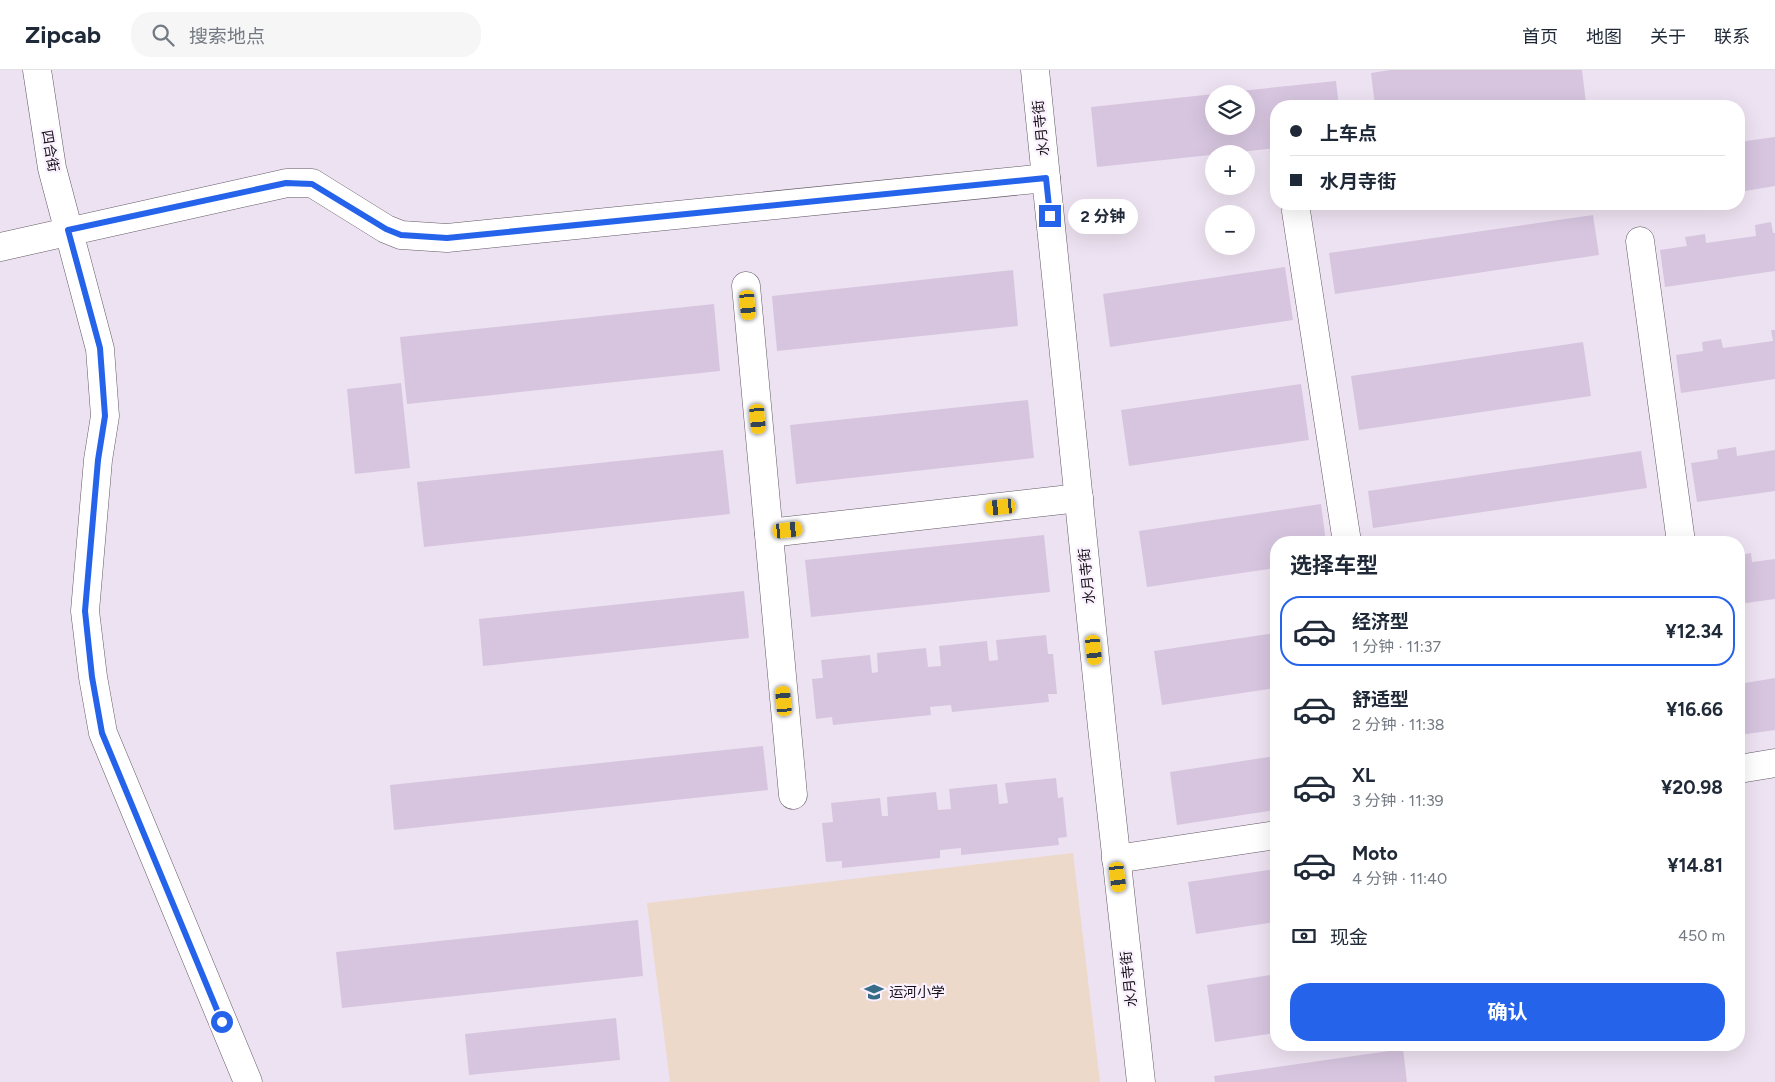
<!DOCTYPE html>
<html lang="zh">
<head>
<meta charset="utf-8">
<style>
  :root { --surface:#fff; --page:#f6f6f7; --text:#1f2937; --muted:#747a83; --line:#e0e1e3; --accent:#2563eb }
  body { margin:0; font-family:Figtree,"Noto Sans SC",sans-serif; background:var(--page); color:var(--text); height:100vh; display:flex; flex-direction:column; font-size:19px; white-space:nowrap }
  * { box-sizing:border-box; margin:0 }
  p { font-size:16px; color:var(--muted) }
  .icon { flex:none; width:28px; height:28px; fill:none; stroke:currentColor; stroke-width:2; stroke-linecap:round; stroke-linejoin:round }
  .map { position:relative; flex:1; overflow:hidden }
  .panel { position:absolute; left:1270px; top:466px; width:475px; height:515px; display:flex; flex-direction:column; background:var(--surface); border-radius:20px; box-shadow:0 5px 20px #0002 }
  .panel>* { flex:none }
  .hud { position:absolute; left:1270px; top:30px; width:475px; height:110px; border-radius:20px; box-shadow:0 5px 20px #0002; display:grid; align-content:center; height:110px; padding:0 20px; background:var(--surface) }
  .tools { position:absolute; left:1205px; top:15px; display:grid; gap:10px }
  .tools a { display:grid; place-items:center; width:50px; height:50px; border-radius:50%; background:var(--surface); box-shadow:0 5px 20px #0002; font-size:25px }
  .end { position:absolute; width:22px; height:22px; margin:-11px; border:6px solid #2563eb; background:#fff; box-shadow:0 0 0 2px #fff }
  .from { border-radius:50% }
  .bubble { position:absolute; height:35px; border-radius:18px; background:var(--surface); box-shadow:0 5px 20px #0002; font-size:16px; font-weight:700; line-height:35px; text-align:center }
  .car { position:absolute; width:15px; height:30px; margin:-15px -8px; border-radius:6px; box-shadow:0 0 4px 1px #0007; background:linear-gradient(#f5c518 24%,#345 0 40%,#f5c518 0 76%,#345 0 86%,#f5c518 0) }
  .hud b { display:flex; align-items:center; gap:18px; height:48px; font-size:19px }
  .hud b+b { border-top:1px solid var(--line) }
  .hud i { width:12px; height:12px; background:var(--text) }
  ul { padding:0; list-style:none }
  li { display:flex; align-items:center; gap:15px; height:70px; margin:0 10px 8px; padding:0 10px; border:2px solid transparent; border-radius:20px }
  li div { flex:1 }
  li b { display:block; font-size:19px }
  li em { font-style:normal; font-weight:700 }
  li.active { border-color:var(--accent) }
  li>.icon { width:45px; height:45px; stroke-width:1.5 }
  h2 { padding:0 20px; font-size:22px; line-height:60px }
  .pay { display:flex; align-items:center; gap:12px; height:55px; padding:0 20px; font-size:19px }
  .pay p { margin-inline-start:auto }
  .action { display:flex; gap:10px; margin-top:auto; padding:10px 20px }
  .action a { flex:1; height:58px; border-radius:20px; background:var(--accent); color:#fff; font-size:20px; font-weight:700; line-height:58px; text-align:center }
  header { display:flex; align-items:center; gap:30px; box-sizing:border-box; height:70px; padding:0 25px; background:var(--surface); border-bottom:1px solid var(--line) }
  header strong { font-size:24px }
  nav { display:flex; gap:28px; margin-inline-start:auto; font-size:18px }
  .search { width:350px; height:45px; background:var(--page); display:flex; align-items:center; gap:12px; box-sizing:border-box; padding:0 18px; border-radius:20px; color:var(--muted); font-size:19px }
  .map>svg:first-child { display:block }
  .education { fill:#ecd9c9 }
  .building { fill:#d7c5df }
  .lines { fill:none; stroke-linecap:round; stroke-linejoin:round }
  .minor-casing { stroke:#625965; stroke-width:29 }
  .minor { stroke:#fff; stroke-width:28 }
  .route { stroke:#2563eb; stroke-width:6 }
  .labels { text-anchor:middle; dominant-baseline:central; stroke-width:4.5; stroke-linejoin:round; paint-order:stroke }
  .street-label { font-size:14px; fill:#141116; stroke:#faf0fe }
  .poi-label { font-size:14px; fill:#141116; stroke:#faf0fe; text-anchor:start }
</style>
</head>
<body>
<header>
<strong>Zipcab</strong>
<div class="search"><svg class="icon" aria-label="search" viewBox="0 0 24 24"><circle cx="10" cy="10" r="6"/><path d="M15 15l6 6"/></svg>搜索地点</div>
<nav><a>首页</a><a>地图</a><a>关于</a><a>联系</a></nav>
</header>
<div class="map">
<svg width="1775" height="1012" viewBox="0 0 1775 1012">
  <rect width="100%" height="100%" fill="#ede2f1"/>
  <path class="education" d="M1073,783L1100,1012H670L647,833Z"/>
  <g class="building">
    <path d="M1390,0H1582L1586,33L1563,36H1375L1371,3Z"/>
    <path d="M1336,11L1339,36H1276V78L1097,97L1091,37L1214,24V56H1246V24L1230,22Z"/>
    <path d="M1775,67V116L1739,122V72Z"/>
    <path d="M1625,134H1650V135L1625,138Z"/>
    <path d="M1593,145L1599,185L1335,224L1329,183Z"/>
    <path d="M1771,152L1773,163H1775V201L1665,217L1660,180L1687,176L1685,167L1705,164L1706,173L1756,166L1755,155Z"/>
    <path d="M1285,197L1293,250L1110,277L1103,224Z"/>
    <path d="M1013,200L1018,256L777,281L772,226Z"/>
    <path d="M714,234L720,301L407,334L400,267Z"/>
    <path d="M1771,260H1775V309L1681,323L1676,285L1703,281L1702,272L1721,269L1723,278L1773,271Z"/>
    <path d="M1583,272L1591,326L1359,360L1351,306Z"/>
    <path d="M401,313L410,398L355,404L347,319Z"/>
    <path d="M1301,314L1309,370L1129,396L1121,340Z"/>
    <path d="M1028,330L1034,388L796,414L790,355Z"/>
    <path d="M1736,377L1737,386L1775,380V421L1697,432L1691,393L1718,389L1717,380Z"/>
    <path d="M723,380L730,444L424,477L417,412Z"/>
    <path d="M1641,381L1647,418L1373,458L1368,421Z"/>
    <path d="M1321,434L1326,472H1276V498L1147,517L1139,461Z"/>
    <path d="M1044,465L1050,522L811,547L805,490Z"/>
    <path d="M1751,483L1752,492L1775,489V529L1739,534V485Z"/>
    <path d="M744,521L749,568L483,596L479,549Z"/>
    <path d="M1276,563V618L1162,635L1154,581Z"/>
    <path d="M1046,565L1048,584H1053L1057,624H1048L1049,632L952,642L951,635L930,637L931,645L833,655L832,647L816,649L812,609L823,608L821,590L870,585L872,603L878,602L877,583L926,578L928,597L941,596L939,576L987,571L989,591L998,590L996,570Z"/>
    <path d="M1775,608V660L1739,665V614Z"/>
    <path d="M763,676L768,720L394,760L390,715Z"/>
    <path d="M1276,686V740L1177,755L1170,702Z"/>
    <path d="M1056,708L1058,728L1063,727L1067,767L1058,768L1059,775L961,785V778L940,780V788L842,798V791L826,792L822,753L833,752L831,733L880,728L882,746H888L887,727L936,722L938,740L951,739L949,719L997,714L999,734L1008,733L1005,713Z"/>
    <path d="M1276,799V852L1196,864L1188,812Z"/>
    <path d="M638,850L643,906L342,938L336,882Z"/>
    <path d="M1276,904V963L1215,972L1207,915Z"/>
    <path d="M616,948L620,990L469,1005L465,964Z"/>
    <path d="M1403,979L1407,1012H1215L1214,1006Z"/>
  </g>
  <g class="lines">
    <g class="minor-casing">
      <g id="minor">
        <path d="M37,0L52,98L100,279L105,346L98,390L85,541L93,607L103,663L248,1012"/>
        <path d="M1035,0L1102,657L1141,1012"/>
        <path d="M1296,141L1347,472"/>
        <path d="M1640,171L1681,472"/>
        <path d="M0,177L287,113H312L386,159L401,165L447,168L1046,108"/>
        <path d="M746,216L793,725"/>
        <path d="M769,463L1079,428"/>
        <path d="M1739,699L1775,693"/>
        <path d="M1116,789L1276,765"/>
      </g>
    </g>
    <use href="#minor" class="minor"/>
  </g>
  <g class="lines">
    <path class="route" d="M222,952L102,663L92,607L85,541L98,390L105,346L100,278L68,160L286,113L312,114L386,159L401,165L447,168L1046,108L1050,146"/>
  </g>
  <defs>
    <g id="school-bare" transform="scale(1.5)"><path d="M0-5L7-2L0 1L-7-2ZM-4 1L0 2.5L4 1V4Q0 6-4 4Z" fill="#376c88" stroke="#faf0fe" stroke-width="2.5" paint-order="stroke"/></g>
  </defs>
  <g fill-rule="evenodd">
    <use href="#school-bare" x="874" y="922"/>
  </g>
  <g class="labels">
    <g class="street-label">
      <text transform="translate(1041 58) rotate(-96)">水月寺街</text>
      <text transform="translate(50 81) rotate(80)">四合街</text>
      <text transform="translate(1087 506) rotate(-96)">水月寺街</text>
      <text transform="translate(1129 909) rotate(-96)">水月寺街</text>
    </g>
    <g class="poi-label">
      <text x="889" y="922">运河小学</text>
    </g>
  </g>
</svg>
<div class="tools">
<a><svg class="icon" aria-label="layers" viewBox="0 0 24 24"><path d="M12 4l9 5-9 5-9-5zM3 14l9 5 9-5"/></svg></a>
<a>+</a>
<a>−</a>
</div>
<i class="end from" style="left:222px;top:952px"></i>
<i class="end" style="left:1050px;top:146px"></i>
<div class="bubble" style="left:1068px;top:129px;width:70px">2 分钟</div>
<i class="car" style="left:748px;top:235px;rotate:175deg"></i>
<i class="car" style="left:758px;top:349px;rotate:175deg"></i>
<i class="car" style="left:1001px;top:437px;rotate:264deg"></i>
<i class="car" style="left:788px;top:460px;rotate:84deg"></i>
<i class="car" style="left:1094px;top:580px;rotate:174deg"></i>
<i class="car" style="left:784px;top:631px;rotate:355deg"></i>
<i class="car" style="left:1118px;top:807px;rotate:173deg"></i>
<div class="hud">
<b><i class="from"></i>上车点</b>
<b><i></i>水月寺街</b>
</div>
<section class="panel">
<h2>选择车型</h2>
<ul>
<li class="active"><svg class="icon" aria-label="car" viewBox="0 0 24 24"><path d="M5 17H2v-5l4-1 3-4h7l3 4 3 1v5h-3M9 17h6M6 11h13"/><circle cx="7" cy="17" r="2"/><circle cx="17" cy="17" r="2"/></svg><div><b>经济型</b><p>1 分钟 · 11:37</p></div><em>¥12.34</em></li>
<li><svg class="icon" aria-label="car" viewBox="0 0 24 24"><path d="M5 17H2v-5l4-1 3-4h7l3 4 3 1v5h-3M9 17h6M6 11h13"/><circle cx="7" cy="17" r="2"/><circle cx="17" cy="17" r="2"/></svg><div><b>舒适型</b><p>2 分钟 · 11:38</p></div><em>¥16.66</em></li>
<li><svg class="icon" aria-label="car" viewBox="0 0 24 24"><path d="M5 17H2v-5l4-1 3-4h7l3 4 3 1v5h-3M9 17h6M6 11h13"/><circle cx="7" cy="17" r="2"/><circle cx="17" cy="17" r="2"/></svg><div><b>XL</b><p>3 分钟 · 11:39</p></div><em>¥20.98</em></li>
<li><svg class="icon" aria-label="car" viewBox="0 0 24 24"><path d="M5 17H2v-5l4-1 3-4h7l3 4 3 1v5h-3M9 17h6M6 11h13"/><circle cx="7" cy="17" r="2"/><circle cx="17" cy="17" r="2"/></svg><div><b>Moto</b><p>4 分钟 · 11:40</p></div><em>¥14.81</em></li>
</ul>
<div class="pay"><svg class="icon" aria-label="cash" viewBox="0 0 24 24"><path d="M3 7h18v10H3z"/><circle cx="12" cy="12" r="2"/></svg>现金<p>450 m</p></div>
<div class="action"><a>确认</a></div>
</section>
</div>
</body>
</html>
